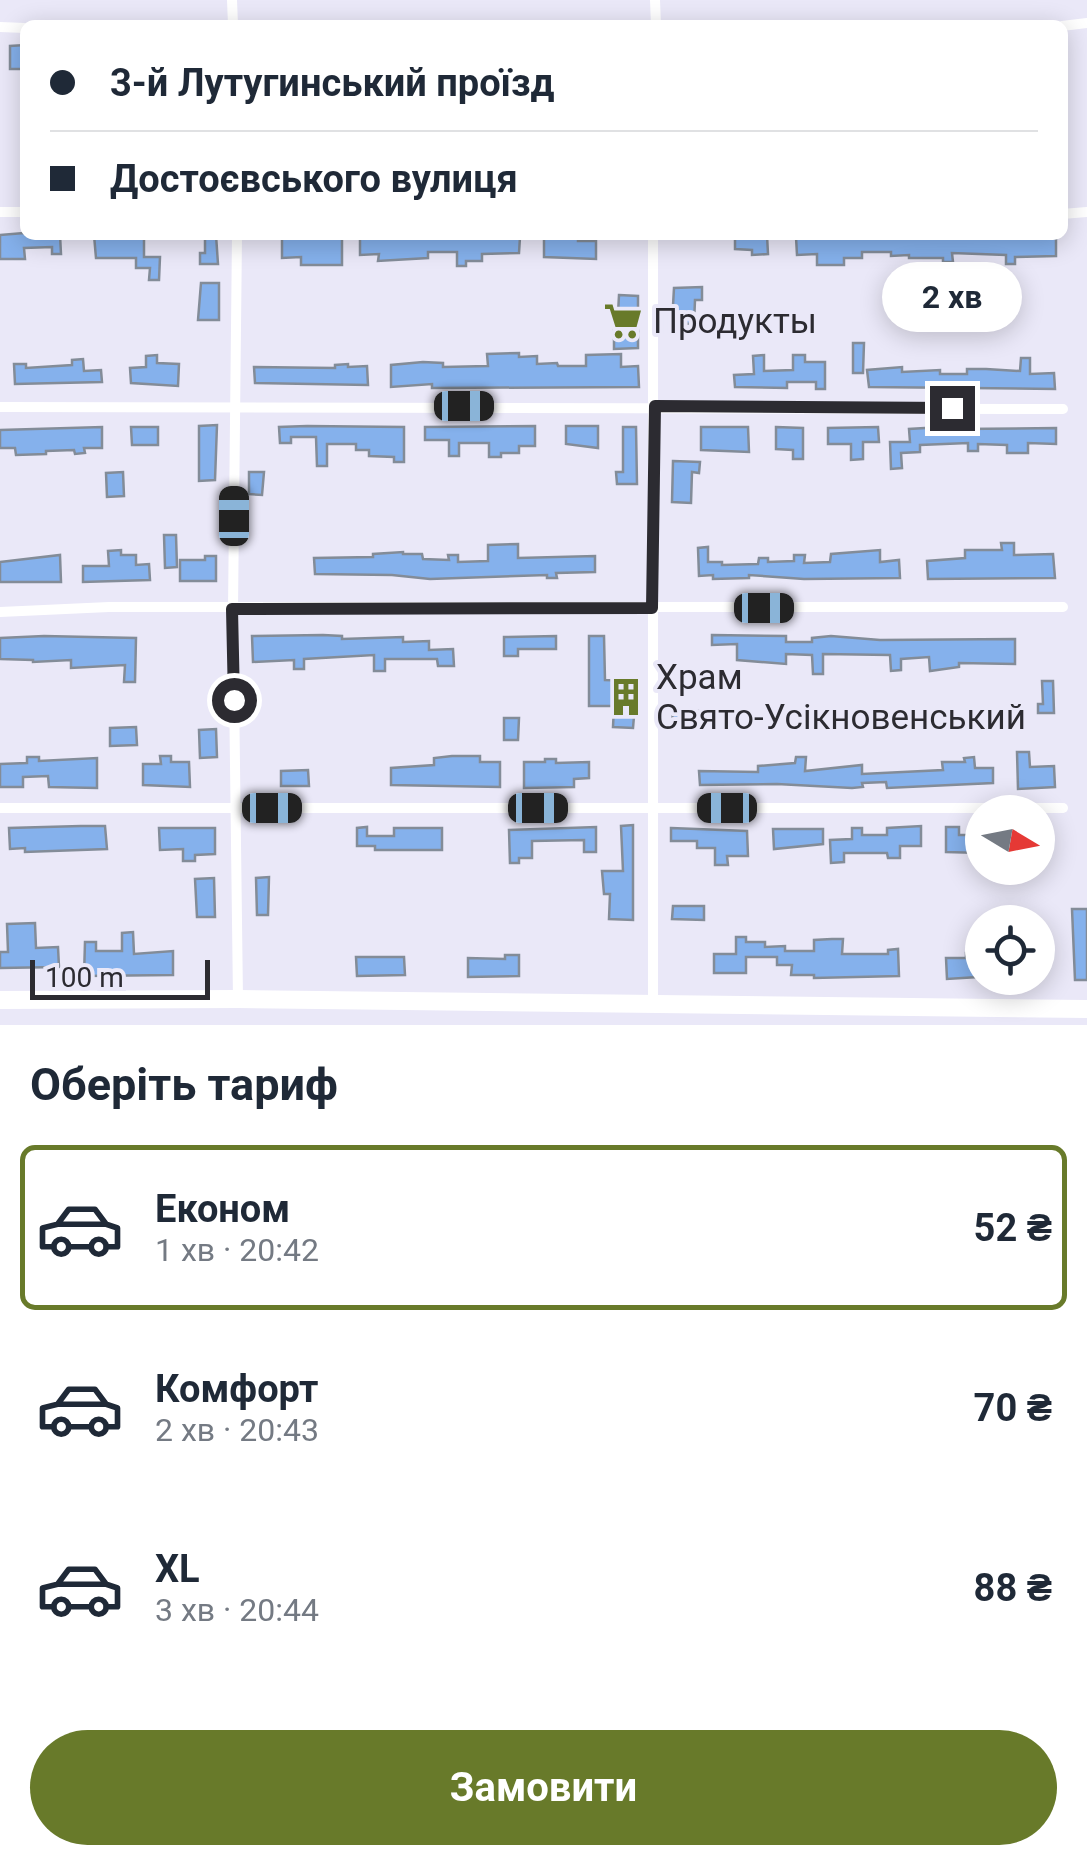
<!DOCTYPE html>
<html lang="uk">
<head>
<meta charset="utf-8">
<style>
  :root { --surface:#fff; --page:#f6f6f7; --text:#1f2937; --muted:#747a83; --line:#e0e1e3; --accent:#687a2a }
  body { margin:0; font-family:Roboto,sans-serif; background:var(--page); color:var(--text); height:100vh; display:flex; flex-direction:column; font-size:38px; white-space:nowrap }
  * { box-sizing:border-box; margin:0 }
  p { font-size:32px; color:var(--muted) }
  .icon { flex:none; width:55px; height:55px; fill:none; stroke:currentColor; stroke-width:2; stroke-linecap:round; stroke-linejoin:round }
  .map { position:relative; height:1025px; overflow:hidden }
  .drawer { display:flex; flex-direction:column; background:var(--surface); flex:1 }
  .drawer>* { flex:none }
  .top-card { position:absolute; left:20px; top:20px; width:1048px; height:220px; border-radius:15px; box-shadow:0 5px 25px #0003; display:grid; align-content:center; height:220px; padding:0 30px; background:var(--surface) }
  .needle { width:65px; rotate:100deg }
  .controls { position:absolute; left:965px; top:795px; display:grid; gap:20px }
  .controls a { display:grid; place-items:center; width:90px; height:90px; border-radius:50%; background:var(--surface); box-shadow:0 5px 25px #0003; font-size:50px }
  .scale { position:absolute; left:30px; bottom:25px; width:180px; box-sizing:border-box; padding-left:10px; border:5px solid #2c2b31; border-top:0; font-size:28px; line-height:35px; white-space:nowrap; color:#2c2b31; -webkit-text-stroke:8px #eae8f8; paint-order:stroke }
  .end { position:absolute; width:45px; height:45px; margin:-22px; border:12px solid #2c2b31; background:#fff; box-shadow:0 0 0 5px #fff }
  .from { border-radius:50% }
  .bubble { position:absolute; height:70px; border-radius:35px; background:var(--surface); box-shadow:0 5px 25px #0003; font-size:32px; font-weight:700; line-height:70px; text-align:center }
  .car { position:absolute; width:30px; height:60px; margin:-30px -15px; border-radius:12px; box-shadow:0 0 8px 2px #0007; background:linear-gradient(#222 24%,#8ab4d8 0 40%,#222 0 76%,#8ab4d8 0 86%,#222 0) }
  .top-card b { display:flex; align-items:center; gap:35px; height:95px; font-size:38px }
  .top-card b+b { border-top:2px solid var(--line) }
  .top-card i { width:25px; height:25px; background:var(--text) }
  ul { padding:0; list-style:none }
  li { display:flex; align-items:center; gap:30px; height:165px; margin:0 20px 15px; padding:0 10px; border:5px solid transparent; border-radius:15px }
  li div { flex:1 }
  li b { display:block; font-size:38px }
  li em { font-style:normal; font-weight:700 }
  li.active { border-color:var(--accent) }
  li>.icon { width:90px; height:90px; stroke-width:1.5 }
  h2 { padding:0 30px; font-size:45px; line-height:120px }
  .primary-button { display:flex; gap:20px; margin-top:auto; padding:20px 30px }
  .primary-button a { flex:1; height:115px; border-radius:60px; background:var(--accent); color:#fff; font-size:40px; font-weight:700; line-height:115px; text-align:center }
  .map>svg:first-child { display:block }
  .building { fill:#85b1ec; stroke:#838c98; stroke-width:2.5 }
  .lines { fill:none; stroke-linecap:round; stroke-linejoin:round }
  .minor { stroke:#fff; stroke-width:10 }
  .primary { stroke:#fff; stroke-width:18 }
  .route { stroke:#2c2b31; stroke-width:12 }
  .labels { text-anchor:middle; dominant-baseline:central; stroke-width:8; stroke-linejoin:round; paint-order:stroke }
  .poi-label { font-size:35px; fill:#2c2b31; stroke:#eae8f8; text-anchor:start }
</style>
</head>
<body>
<div class="map">
<svg width="1087" height="1025" viewBox="0 0 1087 1025">
  <rect width="100%" height="100%" fill="#eae8f8"/>
  <g class="building">
    <path d="M25,45V69H10V46Z"/>
    <path d="M24,233L60,235L61,254H52V247L24,248L25,259H0V235Z"/>
    <path d="M94,235L144,237V257H160L159,280H149L150,268H136V258H96Z"/>
    <path d="M205,235H216L218,264H200V253H205Z"/>
    <path d="M360,235H502L520,237L519,253L482,254V261H466V266H457V252H428V258L378,261L379,254L360,255Z"/>
    <path d="M767,235L768,254L752,255V250L735,249V237Z"/>
    <path d="M987,235L1056,237V256L1015,257V264H1006V255L952,253L953,262H943V258H909V255L891,256V252H862V258H844V265H817V254L797,255L796,237Z"/>
    <path d="M316,236L342,237V265H301V257L282,258V237Z"/>
    <path d="M544,236H578V241H596V259L544,257Z"/>
    <path d="M201,283H219V320H198Z"/>
    <path d="M702,287V300H695L694,324L672,323L674,288Z"/>
    <path d="M619,295L638,296V348L614,349V314H618Z"/>
    <path d="M853,343H864L863,373H853Z"/>
    <path d="M519,353V357L537,356V364L557,363L558,366H586V355L621,354V367L638,366L639,387L432,388V384L391,387V365L423,362L443,363V367L488,366L487,354Z"/>
    <path d="M157,355V363L179,364L178,386L131,383L130,368L146,367V356Z"/>
    <path d="M764,355V371L793,370V355H805V362H825V389H816V382H787V388L735,387L734,375L754,374L753,356Z"/>
    <path d="M1021,358H1030V374L1054,373L1055,389L869,387L867,370L902,367V372L940,370V374H967V369H986L1020,371Z"/>
    <path d="M83,359L84,371L101,370L102,382L15,384L14,364H26V368L72,365V360Z"/>
    <path d="M348,364V367L367,366L368,385L255,383L254,367L335,368V365Z"/>
    <path d="M217,425L215,480L199,481V426Z"/>
    <path d="M307,426L404,427V462H394V457L369,456V450H356V444H327V466H317L316,437H291V443H280L279,427Z"/>
    <path d="M535,426V446H519V453H501V457H489V443H459V456H449V440H425V427Z"/>
    <path d="M566,426H598V448L566,444Z"/>
    <path d="M958,426V429L1056,428V444L1028,443V453H1007V445L978,444V451H968V443L920,445V452L901,453L902,468L891,469L890,442H910L909,429Z"/>
    <path d="M102,427V448H84L85,453L75,454L74,450L46,451V454L16,455L15,448H0V430Z"/>
    <path d="M131,427H158V445H132Z"/>
    <path d="M623,427H636L637,484H617L616,472H623Z"/>
    <path d="M701,427H748L749,452L701,450Z"/>
    <path d="M776,427L803,428V459H793V450L776,449Z"/>
    <path d="M878,427L879,442H863V459L851,460V444H828V428Z"/>
    <path d="M673,461L700,462L699,473L692,472L691,503L672,502Z"/>
    <path d="M123,472L124,496L107,497L106,473Z"/>
    <path d="M249,472H264L262,495L249,494Z"/>
    <path d="M164,535H176L177,567L165,568Z"/>
    <path d="M1001,543H1014V555L1053,554L1055,578L928,579L927,561L965,558V550H1002Z"/>
    <path d="M518,544V558L595,556V572L556,573L557,578H547V575L430,579L392,575L315,574L314,558L373,557V554L403,552V554H422L423,559L449,560L448,555H458V562L488,561V545Z"/>
    <path d="M708,547V562H722V565L758,564L759,558H768V562L794,561V555H805L804,563L830,562L831,554L880,550V562L899,560L900,578L804,579L749,575V578L713,579V575L699,576L698,548Z"/>
    <path d="M121,550V555H136V565L149,564L150,580L83,582V566H109L108,551Z"/>
    <path d="M60,555L61,582H0V562Z"/>
    <path d="M205,556H216V581H180V560H205Z"/>
    <path d="M323,635L342,636V639L403,637V642L429,641V650L453,649L454,666H438L437,659H385V671H374V655L304,659V669H294V660L253,662L252,636Z"/>
    <path d="M712,635L786,636V642H812V638L831,636L880,640L1015,639V664L959,663V667L930,671L929,657L901,659V670L891,671L890,655L823,654V674H813L812,655L786,654V664L737,660V644L712,645Z"/>
    <path d="M44,636L136,638L135,682H124L125,665L71,668V660L33,662V660L0,659V638Z"/>
    <path d="M556,636V649H518V656H504V637Z"/>
    <path d="M589,636H604L605,680L637,681L633,728L613,727L614,706H589Z"/>
    <path d="M1042,681H1053L1054,713H1038V704H1043Z"/>
    <path d="M673,711H704V724H672Z"/>
    <path d="M504,718H519L518,740H504Z"/>
    <path d="M136,727L137,745L110,746V728Z"/>
    <path d="M216,729L217,757L200,758L199,730Z"/>
    <path d="M1017,752H1029L1030,767L1054,766L1055,787L1018,789Z"/>
    <path d="M160,756H171V762H189L190,787L143,785V764H161Z"/>
    <path d="M452,756H480V762H500V787L391,785V768L434,765V758Z"/>
    <path d="M27,757H39V761L97,758V788L49,787L48,776L23,777V787H0V764L27,763Z"/>
    <path d="M796,757H806L805,771L862,765V774L943,770L942,762H965L964,758L974,757L975,768H993V783L887,788L886,782L862,783L863,787L852,788L777,784L700,785L699,771L758,772V766L795,763Z"/>
    <path d="M545,759H556V763L589,762V778L574,779V787L524,788V762H545Z"/>
    <path d="M308,770L309,786H281V771Z"/>
    <path d="M633,825V920L609,919L610,894H604L602,871H623L621,826Z"/>
    <path d="M81,826H105L107,849L25,852V848L10,849L9,828Z"/>
    <path d="M921,826V846H900V858H888L887,853H844V862L831,863L830,840L852,839V828H862V835H887V828Z"/>
    <path d="M367,827V836H394V828H442V850H375V846H357V828Z"/>
    <path d="M596,827V852H584V840L532,841V858H519V863H510L509,830Z"/>
    <path d="M946,827H959V835H982V853L946,852Z"/>
    <path d="M159,828H215V854L195,855V861H183V849L160,850Z"/>
    <path d="M671,828L747,831L748,856H727L728,865H715V848H697V841H671Z"/>
    <path d="M773,829H823V844L774,849Z"/>
    <path d="M269,877L268,915H257L256,878Z"/>
    <path d="M214,878L215,917H197L195,879Z"/>
    <path d="M673,906H704V920L672,919Z"/>
    <path d="M1072,909H1087V980H1075Z"/>
    <path d="M35,923L36,948L58,947L59,967L0,968V952H8L7,924Z"/>
    <path d="M133,932L134,954L173,951V975L84,976L85,942H96V951H122V933Z"/>
    <path d="M736,937H746V942H765V947L785,946V951H814V940L832,939H843L842,954H888V950L898,949L899,976L814,978V975H791L792,965H777V957H746V973H714V954H736Z"/>
    <path d="M966,953H978V977L947,979L946,958H966Z"/>
    <path d="M505,955H519V976L468,977V958L505,959Z"/>
    <path d="M356,957H404L405,975L357,976Z"/>
  </g>
  <g class="lines">
    <g class="minor">
      <path d="M232,0L233,25"/>
      <path d="M655,0L656,25"/>
      <path d="M1062,26L1087,23"/>
      <path d="M0,27L25,28"/>
      <path d="M0,212H25"/>
      <path d="M1062,214L1087,212"/>
      <path d="M237,235L233,609L238,999"/>
      <path d="M653,235V1006"/>
      <path d="M0,407L1063,409"/>
      <path d="M0,612L109,607H1063"/>
      <path d="M0,808H1063"/>
    </g>
    <path class="primary" d="M0,1000L238,999L1087,1009"/>
  </g>
  <g class="lines">
    <path class="route" d="M234,700L232,609L652,608L655,406L952,408"/>
  </g>
  <defs>
    <g id="supermarket-bare" transform="scale(3)"><path d="M-6-5.5h2.5l.6 2H6L4.5 2H-2.5L-4.4-4H-6ZM-1.5 3.2a1.3 1.3 0 1 0 .1 0ZM3 3.2a1.3 1.3 0 1 0 .1 0Z" fill="#687a2a" stroke="#eae8f8" stroke-width="2.5" paint-order="stroke"/></g>
    <g id="building-bare" transform="scale(3)"><path d="M-4-6H4V6H1V3H-1V6H-4ZM-2.5-4.3h1.7v1.8h-1.7ZM.8-4.3h1.7v1.8H.8ZM-2.5-1h1.7V.8h-1.7ZM.8-1h1.7V.8H.8Z" fill="#687a2a" stroke="#eae8f8" stroke-width="2.5" paint-order="stroke"/></g>
  </defs>
  <g fill-rule="evenodd">
    <use href="#supermarket-bare" x="623" y="321"/>
    <use href="#building-bare" x="626" y="697"/>
  </g>
  <g class="labels">
    <g class="poi-label">
      <text x="653" y="321">Продукты</text>
      <text x="656" y="677">Храм<tspan x="656" dy="40">Свято-Усікновенський</tspan></text>
    </g>
  </g>
</svg>
<div class="controls">
<a><svg class="needle" viewBox="-14 -14 28 28"><path d="M0-13l5 13h-10z" fill="#e53935"/><path d="M0 13l5-13h-10z" fill="#747a83"/></svg></a>
<a><svg class="icon" aria-label="locate" viewBox="0 0 24 24"><circle cx="12" cy="12" r="6"/><path d="M12 2v4M12 18v4M2 12h4M18 12h4"/></svg></a>
</div>
<div class="scale">100 m</div>
<i class="end from" style="left:234px;top:700px"></i>
<i class="end" style="left:952px;top:408px"></i>
<div class="bubble" style="left:882px;top:262px;width:140px">2 хв</div>
<i class="car" style="left:464px;top:406px;rotate:90deg"></i>
<i class="car" style="left:234px;top:516px;rotate:0deg"></i>
<i class="car" style="left:764px;top:608px;rotate:90deg"></i>
<i class="car" style="left:272px;top:808px;rotate:90deg"></i>
<i class="car" style="left:538px;top:808px;rotate:90deg"></i>
<i class="car" style="left:727px;top:808px;rotate:270deg"></i>
<div class="top-card">
<b><i class="from"></i>3-й Лутугинський проїзд</b>
<b><i></i>Достоєвського вулиця</b>
</div>
</div>
<section class="drawer">
<h2>Оберіть тариф</h2>
<ul>
<li class="active"><svg class="icon" aria-label="car" viewBox="0 0 24 24"><path d="M5 17H2v-5l4-1 3-4h7l3 4 3 1v5h-3M9 17h6M6 11h13"/><circle cx="7" cy="17" r="2"/><circle cx="17" cy="17" r="2"/></svg><div><b>Економ</b><p>1 хв · 20:42</p></div><em>52 ₴</em></li>
<li><svg class="icon" aria-label="car" viewBox="0 0 24 24"><path d="M5 17H2v-5l4-1 3-4h7l3 4 3 1v5h-3M9 17h6M6 11h13"/><circle cx="7" cy="17" r="2"/><circle cx="17" cy="17" r="2"/></svg><div><b>Комфорт</b><p>2 хв · 20:43</p></div><em>70 ₴</em></li>
<li><svg class="icon" aria-label="car" viewBox="0 0 24 24"><path d="M5 17H2v-5l4-1 3-4h7l3 4 3 1v5h-3M9 17h6M6 11h13"/><circle cx="7" cy="17" r="2"/><circle cx="17" cy="17" r="2"/></svg><div><b>XL</b><p>3 хв · 20:44</p></div><em>88 ₴</em></li>
</ul>
<div class="primary-button"><a>Замовити</a></div>
</section>
</body>
</html>
